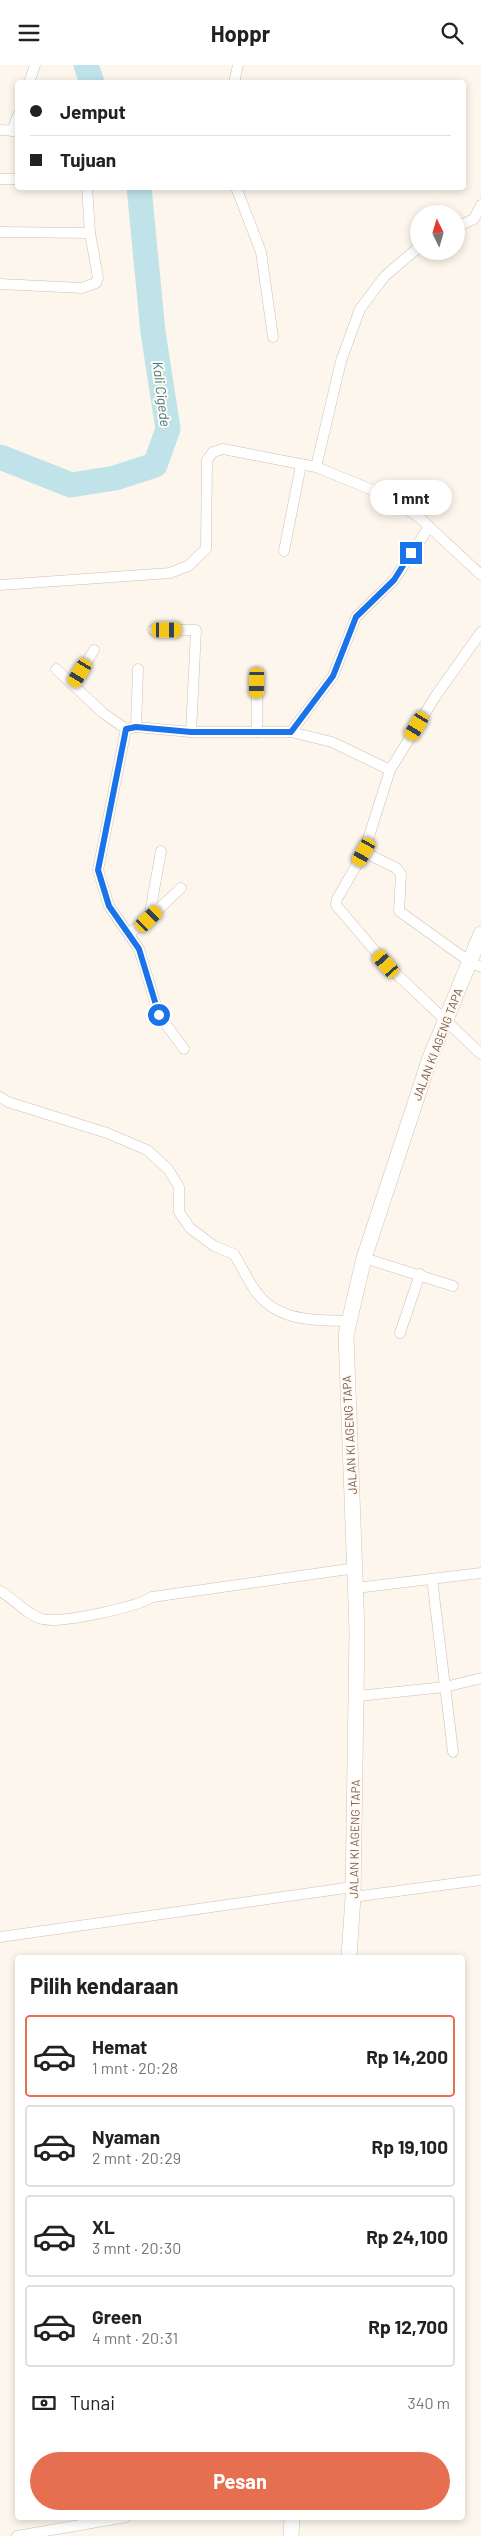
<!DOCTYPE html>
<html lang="id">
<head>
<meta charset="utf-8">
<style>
  :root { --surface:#fff; --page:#f2f2f2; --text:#222; --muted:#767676; --line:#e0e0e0; --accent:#e76f51 }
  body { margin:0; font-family:Barlow,sans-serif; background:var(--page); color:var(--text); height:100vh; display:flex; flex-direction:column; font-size:19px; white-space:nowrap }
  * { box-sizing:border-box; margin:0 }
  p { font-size:16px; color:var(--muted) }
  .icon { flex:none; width:28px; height:28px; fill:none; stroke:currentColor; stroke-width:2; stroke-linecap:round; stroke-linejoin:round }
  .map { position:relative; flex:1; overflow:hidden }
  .panel { position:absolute; left:15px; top:1890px; width:450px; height:565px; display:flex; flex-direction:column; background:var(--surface); border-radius:5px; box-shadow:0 2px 8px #0003 }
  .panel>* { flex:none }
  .top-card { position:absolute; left:15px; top:15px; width:451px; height:110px; border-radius:5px; box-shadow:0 2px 8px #0003; display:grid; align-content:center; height:110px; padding:0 15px; background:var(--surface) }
  .needle { width:32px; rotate:355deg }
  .controls { position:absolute; left:410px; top:140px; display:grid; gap:10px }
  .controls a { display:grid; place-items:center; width:55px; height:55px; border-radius:50%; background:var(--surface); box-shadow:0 2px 8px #0003; font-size:25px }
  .end { position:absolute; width:22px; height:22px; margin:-11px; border:6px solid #1a73e8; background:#fff; box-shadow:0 0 0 2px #fff }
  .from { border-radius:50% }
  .bubble { position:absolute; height:35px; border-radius:18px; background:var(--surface); box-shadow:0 2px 8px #0003; font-size:16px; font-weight:700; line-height:35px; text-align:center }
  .car { position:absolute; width:15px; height:30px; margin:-15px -8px; border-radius:6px; box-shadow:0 0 4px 1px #0007; background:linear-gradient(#f5c518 24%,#345 0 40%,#f5c518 0 76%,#345 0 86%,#f5c518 0) }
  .top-card b { display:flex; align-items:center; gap:18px; height:48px; font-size:19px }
  .top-card b+b { border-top:1px solid var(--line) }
  .top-card i { width:12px; height:12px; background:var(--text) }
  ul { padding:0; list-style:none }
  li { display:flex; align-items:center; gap:15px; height:82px; margin:0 10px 8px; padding:0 5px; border:2px solid var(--line); border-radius:5px }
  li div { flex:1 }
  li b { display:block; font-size:19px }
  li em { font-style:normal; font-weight:700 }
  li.current { border-color:var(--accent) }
  li>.icon { width:45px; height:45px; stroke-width:1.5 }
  h2 { padding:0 15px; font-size:22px; line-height:60px }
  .pay { display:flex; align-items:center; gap:12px; height:55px; padding:0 15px; font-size:19px }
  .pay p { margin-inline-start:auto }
  .primary-button { display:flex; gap:10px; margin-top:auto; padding:10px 15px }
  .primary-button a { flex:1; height:58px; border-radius:30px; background:var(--accent); color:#fff; font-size:20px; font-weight:700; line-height:58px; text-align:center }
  header { display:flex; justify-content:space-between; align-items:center; height:65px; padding:0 15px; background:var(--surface); font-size:22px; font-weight:700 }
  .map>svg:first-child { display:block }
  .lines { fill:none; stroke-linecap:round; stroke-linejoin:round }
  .river { stroke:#bfe3e8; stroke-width:25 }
  .street-casing { stroke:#d1beb0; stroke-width:11 }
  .secondary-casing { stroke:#d6c0b0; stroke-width:16 }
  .street { stroke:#fff; stroke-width:10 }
  .secondary { stroke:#fff; stroke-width:15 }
  .route { stroke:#1a73e8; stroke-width:6 }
  .labels { text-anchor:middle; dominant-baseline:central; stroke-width:4; stroke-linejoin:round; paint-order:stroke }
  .street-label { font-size:12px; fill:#7a5c4d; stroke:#fffaf3 }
  .water-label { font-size:14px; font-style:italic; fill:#437c86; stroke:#fffaf3 }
</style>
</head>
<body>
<header><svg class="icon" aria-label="menu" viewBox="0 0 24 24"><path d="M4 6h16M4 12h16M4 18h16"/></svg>Hoppr<svg class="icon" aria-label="search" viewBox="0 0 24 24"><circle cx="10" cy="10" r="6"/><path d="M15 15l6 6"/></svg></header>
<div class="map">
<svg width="481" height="2471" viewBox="0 0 481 2471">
  <rect width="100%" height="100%" fill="#fdf6ec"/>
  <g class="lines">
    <g class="river">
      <path d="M86,0L92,18"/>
      <path d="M0,392L71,420L115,413L155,400L168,364L153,267L139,122"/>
    </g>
    <g class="street-casing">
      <g id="street">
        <path d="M29,18L35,0"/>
        <path d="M234,18L238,0"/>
        <path d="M0,65L18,66"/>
        <path d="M12,66L18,50"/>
        <path d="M0,114H18"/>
        <path d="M236,122L261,187L273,272"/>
        <path d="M456,162L474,154L481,140"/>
        <path d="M0,167L90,168"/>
        <path d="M0,219L82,223L96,218L98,213L90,168L87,122"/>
        <path d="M316,402L341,296L360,244L385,211L419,182"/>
        <path d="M284,486L301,400"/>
        <path d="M0,520L170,508L188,501L206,484L207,395L213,387L223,384L316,402L375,426L405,442L422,455L481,510"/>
        <path d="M153,565H196L191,667"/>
        <path d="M56,604L103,648L126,664"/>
        <path d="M73,620L94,585"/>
        <path d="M136,662L138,604"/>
        <path d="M257,667V617"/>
        <path d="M291,667L333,611L356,552L394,515L429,462"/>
        <path d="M390,705L364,787L337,834L336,840L386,899L481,989"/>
        <path d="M364,787L396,803L401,809L399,846L470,897L481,902"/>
        <path d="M149,853L161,786"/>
        <path d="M129,869L149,853L181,823"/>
        <path d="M184,984L159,950L139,884L109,841L98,805L126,664L136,662L191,667H291L332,677L390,705L435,632L481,567"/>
        <path d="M0,1032L8,1037L107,1068L147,1085L168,1104L179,1122V1147L190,1163L214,1181L234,1189C240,1199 245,1209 251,1219C272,1257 311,1255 349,1256"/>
        <path d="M364,1193L453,1221"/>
        <path d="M400,1268L420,1209"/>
        <path d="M432,1514L453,1687"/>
        <path d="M356,1523L481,1508"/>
        <path d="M0,1526C13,1533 27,1550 42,1554C61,1559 137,1542 152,1532L356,1503"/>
        <path d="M358,1631L445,1622L481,1613"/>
        <path d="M353,1832L481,1815"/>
        <path d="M0,1872L353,1822"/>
        <path d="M17,2471L126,2452"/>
      </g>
    </g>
    <g class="secondary-casing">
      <g id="secondary">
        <path d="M349,1892L353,1832L357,1566L346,1270L364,1193L430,993L481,869"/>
        <path d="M291,2471L292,2452"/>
      </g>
    </g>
    <use href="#street" class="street"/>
    <use href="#secondary" class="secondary"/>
  </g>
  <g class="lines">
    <path class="route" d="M159,950L139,884L109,841L98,805L126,664L136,662L191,667H291L333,611L356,552L394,515L411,488"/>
  </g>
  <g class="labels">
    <g class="street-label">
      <text transform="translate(437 979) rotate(-69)">JALAN KI AGENG TAPA</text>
      <text transform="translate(349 1370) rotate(-93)">JALAN KI AGENG TAPA</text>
      <text transform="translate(354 1774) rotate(-89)">JALAN KI AGENG TAPA</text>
    </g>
    <g class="water-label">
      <text transform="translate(162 329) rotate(83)">Kali Cigede</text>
    </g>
  </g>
</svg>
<div class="controls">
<a><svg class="needle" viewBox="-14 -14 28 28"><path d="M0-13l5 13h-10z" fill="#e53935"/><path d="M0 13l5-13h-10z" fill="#767676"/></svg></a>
</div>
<i class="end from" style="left:159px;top:950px"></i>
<i class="end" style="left:411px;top:488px"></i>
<div class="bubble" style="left:370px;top:415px;width:82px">1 mnt</div>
<i class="car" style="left:167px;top:565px;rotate:90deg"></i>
<i class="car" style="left:80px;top:608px;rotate:211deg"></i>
<i class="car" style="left:257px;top:618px;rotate:181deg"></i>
<i class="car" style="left:417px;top:661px;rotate:211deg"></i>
<i class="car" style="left:364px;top:787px;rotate:209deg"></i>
<i class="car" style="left:149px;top:854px;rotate:46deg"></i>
<i class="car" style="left:386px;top:899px;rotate:319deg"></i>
<div class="top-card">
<b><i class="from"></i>Jemput</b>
<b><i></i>Tujuan</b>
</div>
<section class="panel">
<h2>Pilih kendaraan</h2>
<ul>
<li class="current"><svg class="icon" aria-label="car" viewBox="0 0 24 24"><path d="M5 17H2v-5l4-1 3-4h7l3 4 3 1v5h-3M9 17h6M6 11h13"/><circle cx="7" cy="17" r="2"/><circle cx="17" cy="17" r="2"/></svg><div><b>Hemat</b><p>1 mnt · 20:28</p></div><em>Rp 14,200</em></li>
<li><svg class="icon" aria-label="car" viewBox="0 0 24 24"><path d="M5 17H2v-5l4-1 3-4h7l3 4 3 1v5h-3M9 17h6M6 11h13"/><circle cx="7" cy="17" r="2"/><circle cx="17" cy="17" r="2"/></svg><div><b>Nyaman</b><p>2 mnt · 20:29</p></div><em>Rp 19,100</em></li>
<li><svg class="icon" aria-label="car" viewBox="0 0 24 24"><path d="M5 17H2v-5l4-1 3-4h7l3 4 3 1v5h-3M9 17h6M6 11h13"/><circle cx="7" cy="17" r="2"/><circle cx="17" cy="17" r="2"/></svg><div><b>XL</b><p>3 mnt · 20:30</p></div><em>Rp 24,100</em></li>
<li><svg class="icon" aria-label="car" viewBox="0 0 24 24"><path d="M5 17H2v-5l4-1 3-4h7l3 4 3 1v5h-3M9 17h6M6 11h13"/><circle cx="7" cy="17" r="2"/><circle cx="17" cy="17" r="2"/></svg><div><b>Green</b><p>4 mnt · 20:31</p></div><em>Rp 12,700</em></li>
</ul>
<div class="pay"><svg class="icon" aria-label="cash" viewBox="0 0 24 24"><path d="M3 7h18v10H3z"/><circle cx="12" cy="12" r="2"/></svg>Tunai<p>340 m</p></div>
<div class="primary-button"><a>Pesan</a></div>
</section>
</div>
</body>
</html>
